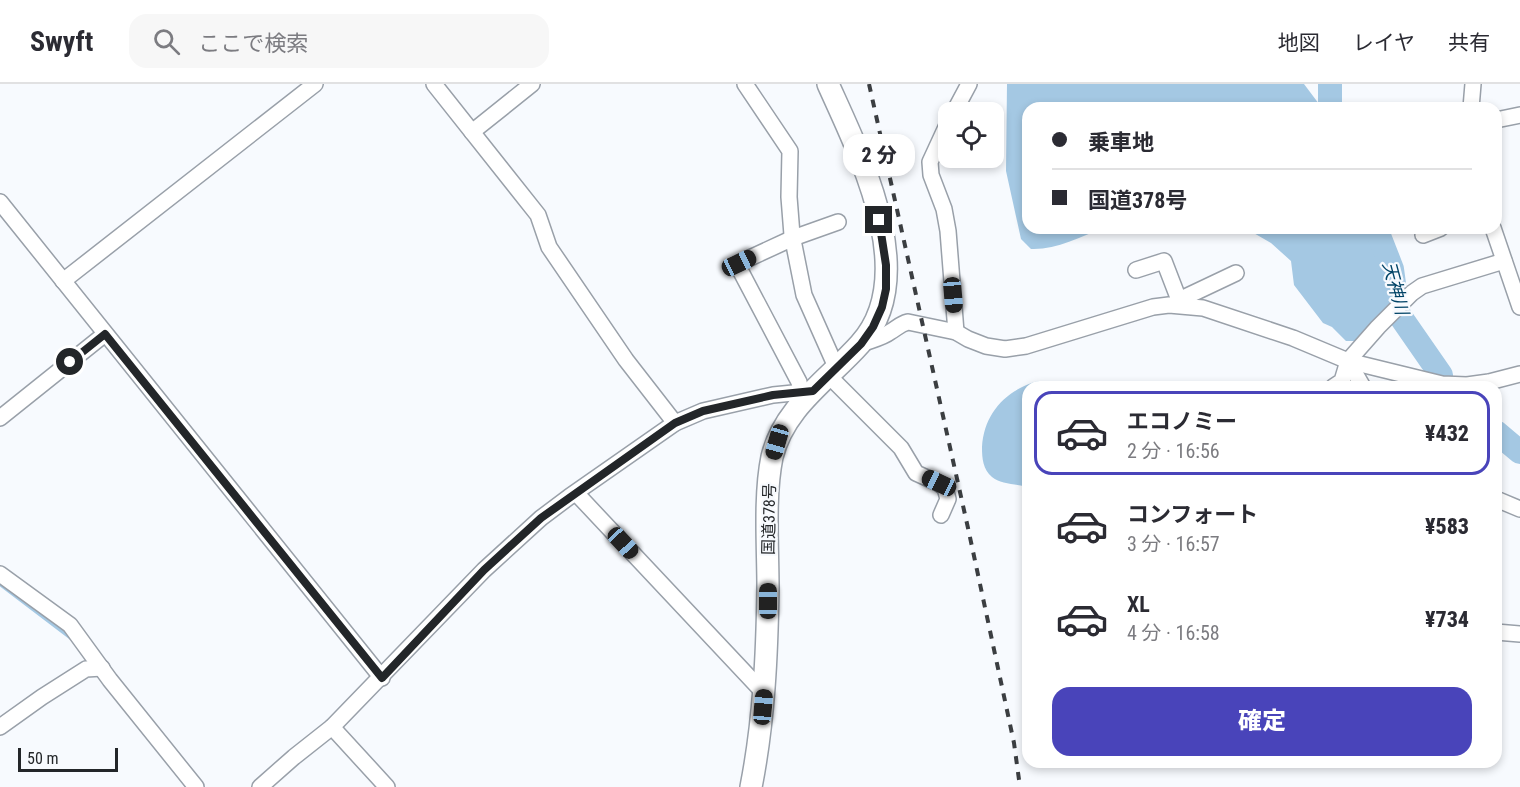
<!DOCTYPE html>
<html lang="ja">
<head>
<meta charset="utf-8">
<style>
  :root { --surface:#fff; --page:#f7f7f7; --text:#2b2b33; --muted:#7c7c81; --line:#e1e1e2; --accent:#4944ba }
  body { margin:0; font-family:"Roboto Condensed","Noto Sans JP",sans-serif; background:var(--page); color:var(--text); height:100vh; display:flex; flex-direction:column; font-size:22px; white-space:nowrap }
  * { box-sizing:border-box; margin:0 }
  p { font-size:20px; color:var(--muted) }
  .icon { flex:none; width:33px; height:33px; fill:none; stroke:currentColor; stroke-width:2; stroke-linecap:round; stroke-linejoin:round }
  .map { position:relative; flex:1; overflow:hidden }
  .side { position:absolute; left:1022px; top:297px; width:480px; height:387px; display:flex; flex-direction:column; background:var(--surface); border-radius:18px; box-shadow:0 3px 9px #0003 }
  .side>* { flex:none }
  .hud { position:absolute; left:1022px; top:18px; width:480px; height:132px; border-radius:18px; box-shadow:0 3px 9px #0003; display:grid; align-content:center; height:132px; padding:0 30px; background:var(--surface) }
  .controls { position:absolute; left:938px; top:18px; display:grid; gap:12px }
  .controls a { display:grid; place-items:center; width:66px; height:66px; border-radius:12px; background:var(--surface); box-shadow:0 3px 9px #0003; font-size:30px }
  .scale { position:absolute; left:18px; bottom:15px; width:100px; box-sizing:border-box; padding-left:6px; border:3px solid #232629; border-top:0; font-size:16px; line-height:21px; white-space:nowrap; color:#232629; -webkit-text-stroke:4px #f7fafe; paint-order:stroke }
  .end { position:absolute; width:27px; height:27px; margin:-14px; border:8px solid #232629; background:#fff; box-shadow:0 0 0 3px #fff }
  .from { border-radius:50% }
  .bubble { position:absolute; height:42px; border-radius:18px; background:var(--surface); box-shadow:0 3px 9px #0003; font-size:20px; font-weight:800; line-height:42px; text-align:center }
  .car { position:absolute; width:18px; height:36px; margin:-18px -9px; border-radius:8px; box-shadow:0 0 4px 2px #0007; background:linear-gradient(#222 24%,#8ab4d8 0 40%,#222 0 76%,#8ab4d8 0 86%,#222 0) }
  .hud b { display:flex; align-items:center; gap:21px; height:57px; font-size:22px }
  .hud b+b { border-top:2px solid var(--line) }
  .hud i { width:15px; height:15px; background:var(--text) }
  ul { padding:10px 0 0; list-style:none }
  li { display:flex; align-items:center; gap:18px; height:84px; margin:0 12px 9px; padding:0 18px; border:3px solid transparent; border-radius:18px }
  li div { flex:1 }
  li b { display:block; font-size:22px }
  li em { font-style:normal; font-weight:800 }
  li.on { border-color:var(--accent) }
  li>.icon { width:54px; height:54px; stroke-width:1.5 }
  .primary-button { display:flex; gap:12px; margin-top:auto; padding:12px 30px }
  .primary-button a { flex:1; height:69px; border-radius:18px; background:var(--accent); color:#fff; font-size:24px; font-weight:800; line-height:69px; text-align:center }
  header { display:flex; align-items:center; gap:36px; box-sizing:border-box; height:84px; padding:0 30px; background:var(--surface); border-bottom:2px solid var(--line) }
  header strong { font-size:28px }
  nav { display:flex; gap:33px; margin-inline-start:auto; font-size:21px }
  .search { width:420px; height:54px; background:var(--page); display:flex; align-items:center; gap:15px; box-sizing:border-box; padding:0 21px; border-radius:18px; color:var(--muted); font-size:22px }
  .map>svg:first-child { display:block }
  .water { fill:#a4c8e3 }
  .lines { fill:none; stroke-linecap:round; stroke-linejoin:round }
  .stream { stroke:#a4c8e3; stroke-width:4 }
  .river { stroke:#a4c8e3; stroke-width:24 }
  .minor-casing { stroke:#99a0a9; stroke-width:18 }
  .highway-casing { stroke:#99a0a9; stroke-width:24 }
  .minor { stroke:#fff; stroke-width:15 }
  .highway { stroke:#fff; stroke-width:21 }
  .rail { stroke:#3b3e41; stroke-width:4; stroke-dasharray:8 8; stroke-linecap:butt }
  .route { stroke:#232629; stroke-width:8 }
  .labels { text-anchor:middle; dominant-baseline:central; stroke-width:4.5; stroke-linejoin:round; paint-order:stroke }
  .street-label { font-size:16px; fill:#232629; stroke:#f7fafe }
  .water-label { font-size:18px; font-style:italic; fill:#004366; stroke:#f7fafe }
</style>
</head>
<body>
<header>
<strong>Swyft</strong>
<div class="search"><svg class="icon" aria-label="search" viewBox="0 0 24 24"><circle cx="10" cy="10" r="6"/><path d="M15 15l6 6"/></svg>ここで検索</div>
<nav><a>地図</a><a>レイヤ</a><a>共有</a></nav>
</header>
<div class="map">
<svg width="1520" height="703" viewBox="0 0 1520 703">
  <rect width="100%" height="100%" fill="#f7fafe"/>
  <g class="water">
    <path d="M1007,0H1304L1322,24H1028V144H1103C1080,153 1056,166 1031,165L1021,155L1006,87Z"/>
    <path d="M1245,144H1371L1387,184L1391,219L1358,257H1346L1332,243L1323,239L1294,201L1291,177L1271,159Z"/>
    <path d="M1038,297L1065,303H1028L1027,403C1017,400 1000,400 992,393C983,385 982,375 982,363C984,329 1006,306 1038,297Z"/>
  </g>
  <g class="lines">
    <path class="stream" d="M0,500L71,554"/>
    <g class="river">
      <path d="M1330,24V0"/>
      <path d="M1376,144L1392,185L1398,229L1441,291"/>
      <path d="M1496,348L1520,368"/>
    </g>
    <g class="minor-casing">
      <g id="minor">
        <path d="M434,0L538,131L549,163L626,276L675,339"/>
        <path d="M745,0L790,67L789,113L792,151L804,211L836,283"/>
        <path d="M1471,24L1473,0"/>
        <path d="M954,28L969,0"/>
        <path d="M1496,36L1520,31"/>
        <path d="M948,39L930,78L931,91L944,125L948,147L956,248"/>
        <path d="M472,48L532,0"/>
        <path d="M0,118L382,594"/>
        <path d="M1493,144L1520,223"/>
        <path d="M1423,151L1441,144"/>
        <path d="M1136,186L1164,177L1179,216V221"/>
        <path d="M63,197L315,0"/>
        <path d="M1179,216L1236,189"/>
        <path d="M861,260C871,256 882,254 890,248C897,244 900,240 908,238L956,248L968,255L986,262L1005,265L1026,262L1153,223L1169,221L1203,224L1293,254L1348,277L1442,300L1467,301L1489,298L1520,290"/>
        <path d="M1348,277L1363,303"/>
        <path d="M828,291L901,364L916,389L938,399L945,404L948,415L941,431"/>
        <path d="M1333,303L1342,297L1348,277L1378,243L1412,209L1422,202L1504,177"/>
        <path d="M801,308L799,298L739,184V179L793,154L838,138"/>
        <path d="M0,334L105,250"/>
        <path d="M576,409L764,609"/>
        <path d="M1496,415L1520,425"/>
        <path d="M0,490L70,541L110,596L196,703"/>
        <path d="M1496,548L1520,550"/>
        <path d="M0,643L42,613L86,585L102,584"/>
        <path d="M332,643L387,703"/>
        <path d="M260,703L294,673L332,643L484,486L541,434L569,413L675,339L703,327L773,311L813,307"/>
      </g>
    </g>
    <g class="highway-casing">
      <path id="highway" d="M751,703C764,637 767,571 768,504C768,464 764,412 772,373C784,323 828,296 860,260C922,192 859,69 828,0"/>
    </g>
    <use href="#minor" class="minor"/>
    <use href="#highway" class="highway"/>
    <path class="rail" d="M869,0L968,444L1014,659L1020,703"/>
  </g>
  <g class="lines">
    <path class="route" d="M70,278L105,250L382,594L484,486L541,434L675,339L703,327L773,311L813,307L861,260L873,243L882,223L886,205V181L879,136"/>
  </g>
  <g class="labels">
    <g class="street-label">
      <text transform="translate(769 435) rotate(-89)">国道378号</text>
    </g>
    <g class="water-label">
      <text transform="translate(1396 204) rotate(75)">天神川</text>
    </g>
  </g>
</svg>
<div class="controls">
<a><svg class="icon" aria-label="locate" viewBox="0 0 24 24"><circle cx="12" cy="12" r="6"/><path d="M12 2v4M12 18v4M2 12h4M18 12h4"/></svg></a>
</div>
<div class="scale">50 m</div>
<i class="end from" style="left:70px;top:278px"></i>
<i class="end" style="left:879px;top:136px"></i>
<div class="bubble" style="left:843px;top:50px;width:72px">2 分</div>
<i class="car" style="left:739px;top:179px;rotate:65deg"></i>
<i class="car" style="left:953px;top:211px;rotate:175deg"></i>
<i class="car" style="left:777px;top:358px;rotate:196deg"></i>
<i class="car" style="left:939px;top:399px;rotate:295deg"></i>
<i class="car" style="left:623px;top:459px;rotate:137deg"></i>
<i class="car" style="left:768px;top:517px;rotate:0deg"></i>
<i class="car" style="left:763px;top:623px;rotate:5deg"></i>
<div class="hud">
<b><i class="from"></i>乗車地</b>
<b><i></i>国道378号</b>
</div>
<section class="side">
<ul>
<li class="on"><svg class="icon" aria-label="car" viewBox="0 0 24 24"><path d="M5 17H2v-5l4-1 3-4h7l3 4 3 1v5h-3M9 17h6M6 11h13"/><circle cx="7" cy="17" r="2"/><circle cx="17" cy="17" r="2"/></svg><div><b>エコノミー</b><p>2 分 · 16:56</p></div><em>¥432</em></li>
<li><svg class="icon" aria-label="car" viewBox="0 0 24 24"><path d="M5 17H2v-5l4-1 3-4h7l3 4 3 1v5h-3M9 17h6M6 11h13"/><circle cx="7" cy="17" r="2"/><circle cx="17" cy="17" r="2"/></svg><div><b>コンフォート</b><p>3 分 · 16:57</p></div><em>¥583</em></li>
<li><svg class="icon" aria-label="car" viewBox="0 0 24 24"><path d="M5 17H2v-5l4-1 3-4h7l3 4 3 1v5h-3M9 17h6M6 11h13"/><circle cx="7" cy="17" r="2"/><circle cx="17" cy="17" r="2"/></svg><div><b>XL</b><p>4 分 · 16:58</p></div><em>¥734</em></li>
</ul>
<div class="primary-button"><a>確定</a></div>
</section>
</div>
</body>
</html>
